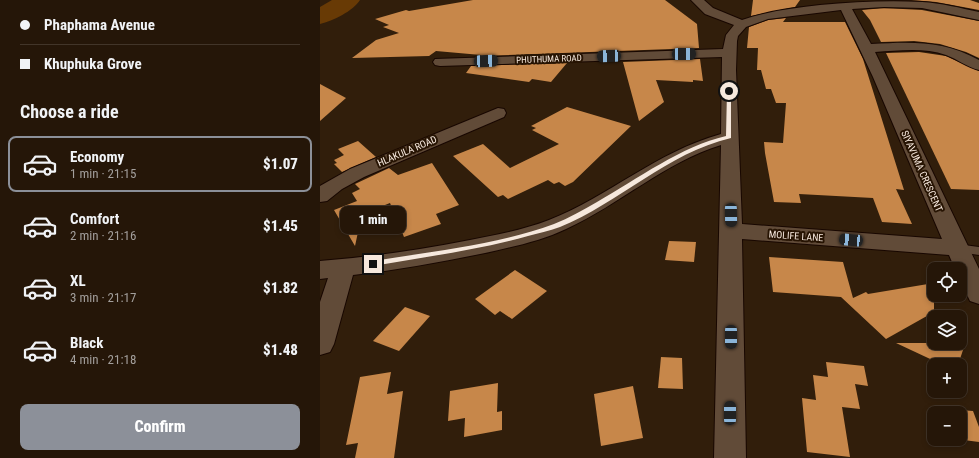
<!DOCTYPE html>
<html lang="en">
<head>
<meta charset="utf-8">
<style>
  :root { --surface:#251608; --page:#2d1f12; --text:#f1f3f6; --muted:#a39f9c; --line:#423529; --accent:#8c9099 }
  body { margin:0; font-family:"Roboto Condensed",sans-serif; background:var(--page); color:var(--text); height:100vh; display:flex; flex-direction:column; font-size:15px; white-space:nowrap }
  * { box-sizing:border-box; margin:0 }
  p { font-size:13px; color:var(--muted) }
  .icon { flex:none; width:22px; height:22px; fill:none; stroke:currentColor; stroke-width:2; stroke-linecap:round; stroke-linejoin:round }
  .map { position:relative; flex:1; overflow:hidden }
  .side { display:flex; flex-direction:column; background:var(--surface); width:320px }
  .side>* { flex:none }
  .hud { display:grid; align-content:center; height:88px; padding:0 20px; background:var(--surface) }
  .fabs { position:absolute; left:607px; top:262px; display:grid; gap:8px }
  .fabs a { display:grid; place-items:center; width:40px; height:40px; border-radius:8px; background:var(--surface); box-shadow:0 2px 6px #0003,0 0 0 1px var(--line); font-size:20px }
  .end { position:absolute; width:18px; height:18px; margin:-9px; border:5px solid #f6e8dd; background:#111; box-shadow:0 0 0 2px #111 }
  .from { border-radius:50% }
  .bubble { position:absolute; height:28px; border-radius:8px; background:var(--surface); box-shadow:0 2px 6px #0003,0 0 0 1px var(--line); font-size:13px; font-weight:800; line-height:28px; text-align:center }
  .car { position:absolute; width:12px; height:24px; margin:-12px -6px; border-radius:5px; box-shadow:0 0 3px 1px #0007; background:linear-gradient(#222 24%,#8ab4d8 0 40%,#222 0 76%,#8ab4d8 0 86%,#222 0) }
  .hud b { display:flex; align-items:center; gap:14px; height:38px; font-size:15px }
  .hud b+b { border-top:1px solid var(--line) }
  .hud i { width:10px; height:10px; background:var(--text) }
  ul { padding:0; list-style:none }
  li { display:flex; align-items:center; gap:12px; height:56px; margin:0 8px 6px; padding:0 12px; border:2px solid transparent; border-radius:8px }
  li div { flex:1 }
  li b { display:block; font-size:15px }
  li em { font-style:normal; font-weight:800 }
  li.selected { border-color:var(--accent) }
  li>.icon { width:36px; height:36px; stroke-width:1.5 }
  h2 { padding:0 20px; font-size:18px; line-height:48px }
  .button { display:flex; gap:8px; margin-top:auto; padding:8px 20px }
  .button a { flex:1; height:46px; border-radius:8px; background:var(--accent); color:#fff; font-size:16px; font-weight:800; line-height:46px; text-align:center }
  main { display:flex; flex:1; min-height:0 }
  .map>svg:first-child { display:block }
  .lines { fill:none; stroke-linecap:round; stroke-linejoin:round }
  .river { fill:#683a05; fill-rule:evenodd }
  .building { fill:#c7874a }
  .lane-casing { stroke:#180700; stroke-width:2 }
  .street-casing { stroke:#180700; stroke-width:2 }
  .lane { fill:#614b38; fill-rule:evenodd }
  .street { fill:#614b38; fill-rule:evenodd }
  .route { fill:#f6e8dd }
  .labels { text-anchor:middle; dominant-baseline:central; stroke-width:4; stroke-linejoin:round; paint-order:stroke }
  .far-street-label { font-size:9px; fill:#f6e8dd; stroke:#271403 }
  .street-label { font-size:10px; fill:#f6e8dd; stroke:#271403 }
</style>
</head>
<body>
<main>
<section class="side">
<div class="hud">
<b><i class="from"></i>Phaphama Avenue</b>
<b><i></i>Khuphuka Grove</b>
</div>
<h2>Choose a ride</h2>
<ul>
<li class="selected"><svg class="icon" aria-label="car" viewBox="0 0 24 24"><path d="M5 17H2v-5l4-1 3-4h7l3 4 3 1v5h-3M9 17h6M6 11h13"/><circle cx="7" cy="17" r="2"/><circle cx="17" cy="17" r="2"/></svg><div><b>Economy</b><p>1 min · 21:15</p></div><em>$1.07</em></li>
<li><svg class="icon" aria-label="car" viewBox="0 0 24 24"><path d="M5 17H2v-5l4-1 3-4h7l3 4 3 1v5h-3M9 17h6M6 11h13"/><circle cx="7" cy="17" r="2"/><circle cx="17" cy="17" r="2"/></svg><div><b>Comfort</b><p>2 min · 21:16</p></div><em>$1.45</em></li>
<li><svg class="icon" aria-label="car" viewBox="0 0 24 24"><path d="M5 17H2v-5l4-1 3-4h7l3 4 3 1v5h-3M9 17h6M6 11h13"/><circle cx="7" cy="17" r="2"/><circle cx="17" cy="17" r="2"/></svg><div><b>XL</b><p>3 min · 21:17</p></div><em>$1.82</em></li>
<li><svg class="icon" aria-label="car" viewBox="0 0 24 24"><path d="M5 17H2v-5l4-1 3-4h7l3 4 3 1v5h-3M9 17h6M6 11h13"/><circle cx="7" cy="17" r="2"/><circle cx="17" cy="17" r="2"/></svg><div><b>Black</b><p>4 min · 21:18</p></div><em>$1.48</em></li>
</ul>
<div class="button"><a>Confirm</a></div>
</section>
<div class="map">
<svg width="659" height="458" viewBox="0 0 659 458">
  <rect width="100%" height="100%" fill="#311e0b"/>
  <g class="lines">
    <path class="river" d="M12,0H40C33,11 13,21 0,24V7Z"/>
  </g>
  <g class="building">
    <path d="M153,0H345L377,24L379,48L160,56L161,55L116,51L109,56L32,58L56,40L79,33L63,27L69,25L55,19L86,10L89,11Z"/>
    <path d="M433,0H480L475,7L431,16Z"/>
    <path d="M591,0H650L659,3V10L616,2Z"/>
    <path d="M564,8L602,10L659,21V58L646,52L620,44L594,41L561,42L550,20L542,10Z"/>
    <path d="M466,18L463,22H525L543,59L584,190L576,189L592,224L562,222L553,198L479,194L481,203L454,202L445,153L444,142L463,143L466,103H456L451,89H446L441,70H437L438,48H427L429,27L448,20Z"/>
    <path d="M599,52L626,56L659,71V190L631,189L566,53Z"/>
    <path d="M380,59L383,81L373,80V82L336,80L344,102L319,121L303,62Z"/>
    <path d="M247,63L231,82L212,79L209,82L146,73L151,66Z"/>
    <path d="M0,84L26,98L0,121Z"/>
    <path d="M247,107L311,126L253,182L245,186L239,182L234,184L228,180L188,199L183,195L178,197L133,156L163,144L190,168L239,144L212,130L216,128L211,126Z"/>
    <path d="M38,141L56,157L22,172L14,164L17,163L14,160L24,155L18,149Z"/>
    <path d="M112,163L139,205L116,214L121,224L84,237L70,203L45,213L43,209L35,246L14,210L37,201L32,193L40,189L35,184L69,168L78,175Z"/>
    <path d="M349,241L376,242L374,262L345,260Z"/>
    <path d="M449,257L523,262L533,298L546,292L548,294L614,283V312L566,339L521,297L453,292Z"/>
    <path d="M195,270L227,291L192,319L180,311L175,315L155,299Z"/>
    <path d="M85,307L110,316L79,351L53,341Z"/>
    <path d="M576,343H634L644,347L638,365H623Z"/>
    <path d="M341,357L362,358L363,389L338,388Z"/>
    <path d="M506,362L544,366L548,386L535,384L540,409L522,407L530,457L487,452L482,398L496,400L493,375L508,377Z"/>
    <path d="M71,372L67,394L83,391L74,458H35L38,443L26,445L40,377Z"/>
    <path d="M178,383L177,412L182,411V430L144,437L145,418L128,421L130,391Z"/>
    <path d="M313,386L323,438L281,446L274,394Z"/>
    <path d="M614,408L653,411L659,427V442L636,439H640V413H616Z"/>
  </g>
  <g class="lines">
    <g class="lane-casing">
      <path id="lane" d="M636,244L659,247V255L632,251L630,248L632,245Z"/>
    </g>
    <g class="street-casing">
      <g id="street">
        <path d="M371,0H384L393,8L422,20C448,11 474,8 500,5C534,2 568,0 602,2C621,3 640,8 659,12V20L602,8L564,7L532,9L551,44C592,42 622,40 659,60V70C647,67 637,59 626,55C603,47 578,51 555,52L659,269V304L650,301L640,280V269H635L629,255L422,239L426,458H394L401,145C345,162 299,205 246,229C221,241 192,247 165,253C121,262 77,270 33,275L14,344L10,352L0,355V302L8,278L0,279V261C50,257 100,250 150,240C176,235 203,230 229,220C290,196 336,152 401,134L402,57L120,66L115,65L113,62L115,59L403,49L406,35L414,25L385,14ZM521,10L553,77L622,239L422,224L416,70L417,41L418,36L426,27L448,19Z"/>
        <path d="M178,108L184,109L186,113L184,117L44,177L22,189L7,201L0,202V186L30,169Z"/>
      </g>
    </g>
    <use href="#lane" class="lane"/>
    <use href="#street" class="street"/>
  </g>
  <path class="route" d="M409,90L411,91V138C347,153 299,203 240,227C229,231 218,233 208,236C157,250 105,257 53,266L50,264L53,261C114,251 177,245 234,224C249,218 263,210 277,202C317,179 362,146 406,136L407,91Z"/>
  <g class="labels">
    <g class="far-street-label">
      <text transform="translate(229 59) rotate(-2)">PHUTHUMA ROAD</text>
    </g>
    <g class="street-label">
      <text transform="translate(87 151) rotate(-23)">HLAKULA ROAD</text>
      <text transform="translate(602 171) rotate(66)">SIYAVUMA CRESCENT</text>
      <text transform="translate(476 236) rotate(4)">MOLIFE LANE</text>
    </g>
  </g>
</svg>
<div class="fabs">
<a><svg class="icon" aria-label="locate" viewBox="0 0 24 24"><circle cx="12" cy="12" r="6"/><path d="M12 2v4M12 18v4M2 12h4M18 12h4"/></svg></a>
<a><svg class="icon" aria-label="layers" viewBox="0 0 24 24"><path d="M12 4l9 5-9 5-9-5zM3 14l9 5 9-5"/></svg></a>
<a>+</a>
<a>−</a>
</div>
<i class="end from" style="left:409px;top:91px"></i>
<i class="end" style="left:53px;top:264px"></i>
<div class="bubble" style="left:20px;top:206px;width:66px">1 min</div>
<i class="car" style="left:364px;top:54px;rotate:89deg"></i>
<i class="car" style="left:289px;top:56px;rotate:268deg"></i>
<i class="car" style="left:166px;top:61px;rotate:88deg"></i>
<i class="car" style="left:411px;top:215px;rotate:179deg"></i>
<i class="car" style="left:531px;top:240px;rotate:275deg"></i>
<i class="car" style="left:411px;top:337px;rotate:180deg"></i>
<i class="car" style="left:410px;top:413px;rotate:0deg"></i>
</div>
</main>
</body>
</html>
